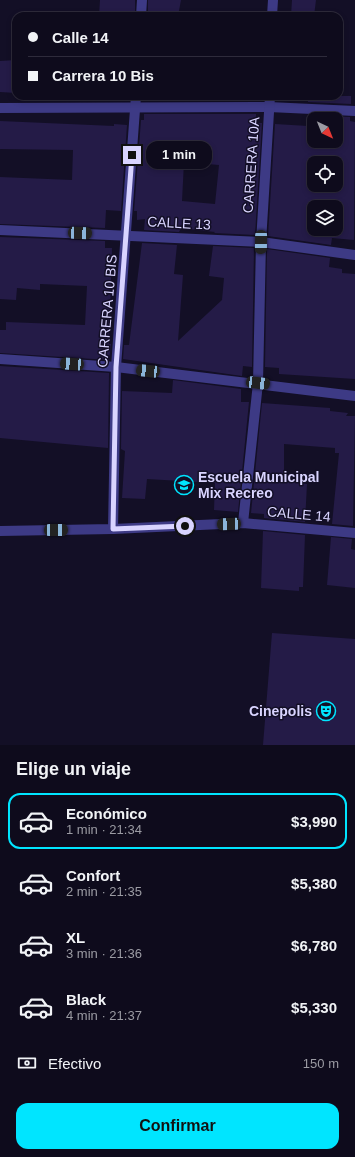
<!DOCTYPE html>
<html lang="es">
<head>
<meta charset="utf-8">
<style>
  :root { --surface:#0e0b1c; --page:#1c1929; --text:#f1f3f6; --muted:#9b9ba3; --line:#2e2b3b; --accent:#00e5ff }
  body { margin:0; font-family:Helvetica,sans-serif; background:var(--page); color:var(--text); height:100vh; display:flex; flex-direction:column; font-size:15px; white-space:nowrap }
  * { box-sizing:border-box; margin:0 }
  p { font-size:13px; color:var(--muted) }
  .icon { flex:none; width:22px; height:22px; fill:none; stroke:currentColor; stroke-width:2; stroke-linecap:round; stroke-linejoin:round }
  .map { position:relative; height:745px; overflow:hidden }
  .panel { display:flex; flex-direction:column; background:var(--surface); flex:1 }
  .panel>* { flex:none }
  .guide { position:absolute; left:12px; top:12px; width:331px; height:88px; border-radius:12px; box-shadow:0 2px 6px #0003,0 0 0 1px var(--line); display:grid; align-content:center; height:88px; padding:0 16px; background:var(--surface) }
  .needle { width:26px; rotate:137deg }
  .fabs { position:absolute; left:307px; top:112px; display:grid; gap:8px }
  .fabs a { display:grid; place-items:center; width:36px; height:36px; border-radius:8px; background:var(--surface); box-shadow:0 2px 6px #0003,0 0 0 1px var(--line); font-size:20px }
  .end { position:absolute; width:18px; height:18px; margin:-9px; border:5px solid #d9d4ff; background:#111; box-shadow:0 0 0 2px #111 }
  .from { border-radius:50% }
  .bubble { position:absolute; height:28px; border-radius:12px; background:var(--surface); box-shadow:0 2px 6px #0003,0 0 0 1px var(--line); font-size:13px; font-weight:600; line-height:28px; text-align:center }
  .car { position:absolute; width:12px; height:24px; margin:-12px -6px; border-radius:5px; box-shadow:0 0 3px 1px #0007; background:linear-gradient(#222 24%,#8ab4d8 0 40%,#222 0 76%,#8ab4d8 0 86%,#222 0) }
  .guide b { display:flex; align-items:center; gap:14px; height:38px; font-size:15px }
  .guide b+b { border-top:1px solid var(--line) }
  .guide i { width:10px; height:10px; background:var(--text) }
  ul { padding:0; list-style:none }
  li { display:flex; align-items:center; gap:12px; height:56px; margin:0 8px 6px; padding:0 8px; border:2px solid transparent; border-radius:12px }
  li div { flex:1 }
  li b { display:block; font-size:15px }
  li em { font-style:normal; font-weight:600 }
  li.active { border-color:var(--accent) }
  li>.icon { width:36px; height:36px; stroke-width:1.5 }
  h2 { padding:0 16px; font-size:18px; line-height:48px }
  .pay { display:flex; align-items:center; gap:10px; height:44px; padding:0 16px; font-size:15px }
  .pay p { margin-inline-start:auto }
  .button { display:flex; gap:8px; margin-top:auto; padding:8px 16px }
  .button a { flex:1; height:46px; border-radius:12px; background:var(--accent); color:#111; font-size:16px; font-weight:600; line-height:46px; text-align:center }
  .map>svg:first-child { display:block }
  .building { fill:#241b47; fill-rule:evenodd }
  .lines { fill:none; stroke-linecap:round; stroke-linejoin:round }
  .minor { stroke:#3d3a85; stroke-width:10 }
  .route { stroke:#d9d4ff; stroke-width:5 }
  .labels { text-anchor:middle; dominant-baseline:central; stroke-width:3; stroke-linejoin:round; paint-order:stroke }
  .street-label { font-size:14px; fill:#d9d4ff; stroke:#130f26 }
  .poi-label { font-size:14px; font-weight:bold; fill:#d9d4ff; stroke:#130f26; text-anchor:start }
</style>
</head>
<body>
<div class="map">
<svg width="355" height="745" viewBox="0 0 355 745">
  <rect width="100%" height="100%" fill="#130f26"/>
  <g class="building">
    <path d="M100,0H135V16H99Z"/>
    <path d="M148,0H181L178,16H148Z"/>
    <path d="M292,0H316L314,16H291Z"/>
    <path d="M16,60V93L0,92V61Z"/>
    <rect x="144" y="96" width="112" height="5"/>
    <path d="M308,96H351V104L308,102Z"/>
    <path d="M144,114H256V123H262L255,235L214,233L215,232L181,228L179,232L144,230L145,219L137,220V211H134L141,120H144ZM184,162L219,165L215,204L182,201Z"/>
    <path d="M308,115L350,117V121L355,122L354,240L332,238L331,245L268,236L275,124L308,126ZM314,119H336V141H314ZM314,163H336V185H314ZM314,207H336V229H314Z"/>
    <path d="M0,121L114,126V124L127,125L121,211L106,210L105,228L0,224V177L72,180L73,150L0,149Z"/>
    <path d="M0,237L105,241V248H112L109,344H111L109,360L0,353V330H6V322L85,325L87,286L40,284V290L17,288L16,300L0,299Z"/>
    <path d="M142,243L177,245L174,274L183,275L178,341L222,300L224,278L209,276L213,246L254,248L252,367L243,366L242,376L123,359L124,345H129Z"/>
    <path d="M267,249L330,258L329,267L342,269V273L355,274V379L279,374V368L265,367Z"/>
    <path d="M0,366L109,373L108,448L0,438Z"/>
    <path d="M173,380L241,389V402H249L238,512L214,510L215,483L147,479L145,499L122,498L125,451L121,449L122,391L172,393Z"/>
    <path d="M262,403L330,408V411L348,413L346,416H355L353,526L332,524L339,453H335V448L284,444V475L294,476L293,482L307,484L305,522L264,518V514L251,513Z"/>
    <path d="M263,531L305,535L303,587H299V591L261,588Z"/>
    <path d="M331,537L352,539L351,549L355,550V588L327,585Z"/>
    <path d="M272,633L355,639V745H263Z"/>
  </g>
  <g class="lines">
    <g class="minor">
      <path d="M141,16L142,0"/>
      <path d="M272,16L273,0"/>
      <path d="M0,108L269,107L355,111"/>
      <path d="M0,230L261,242L355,255"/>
      <path d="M0,359L116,367L355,396"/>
      <path d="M243,523L258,383L261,242L270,96"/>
      <path d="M113,529L116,367L136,96"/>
      <path d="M0,531L113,529L243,523L355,533"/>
    </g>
  </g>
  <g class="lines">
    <path class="route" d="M132,155L116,367L113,529L185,526"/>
  </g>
  <defs>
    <g id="school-ring" transform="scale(1)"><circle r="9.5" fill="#130f26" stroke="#00e5ff" stroke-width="1.5"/><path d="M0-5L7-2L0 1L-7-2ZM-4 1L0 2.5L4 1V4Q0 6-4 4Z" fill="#00e5ff"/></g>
    <g id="theatre-ring" transform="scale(1)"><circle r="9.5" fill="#130f26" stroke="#00e5ff" stroke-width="1.5"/><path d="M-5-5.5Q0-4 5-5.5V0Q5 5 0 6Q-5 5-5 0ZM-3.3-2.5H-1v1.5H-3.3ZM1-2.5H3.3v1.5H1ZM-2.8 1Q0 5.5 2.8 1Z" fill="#00e5ff"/></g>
  </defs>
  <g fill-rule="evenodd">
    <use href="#school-ring" x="184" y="485"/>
    <use href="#theatre-ring" x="326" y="711"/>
  </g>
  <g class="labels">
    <g class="street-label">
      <text transform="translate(251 165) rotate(-86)">CARRERA 10A</text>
      <text transform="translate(179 223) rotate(3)">CALLE 13</text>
      <text transform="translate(107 311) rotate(-85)">CARRERA 10 BIS</text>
      <text transform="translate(299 514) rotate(5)">CALLE 14</text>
    </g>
    <g class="poi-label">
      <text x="198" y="477">Escuela Municipal<tspan x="198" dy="16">Mix Recreo</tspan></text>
      <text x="312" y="711" text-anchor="end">Cinepolis</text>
    </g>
  </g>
</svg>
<div class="fabs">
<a><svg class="needle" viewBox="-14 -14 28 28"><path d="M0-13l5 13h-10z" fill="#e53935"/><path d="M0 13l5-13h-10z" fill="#9b9ba3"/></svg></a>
<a><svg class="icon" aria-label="locate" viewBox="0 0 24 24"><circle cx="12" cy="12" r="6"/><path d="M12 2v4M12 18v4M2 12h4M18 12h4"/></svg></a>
<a><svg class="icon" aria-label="layers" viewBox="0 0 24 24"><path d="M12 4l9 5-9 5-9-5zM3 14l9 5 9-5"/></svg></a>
</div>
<i class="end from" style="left:185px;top:526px"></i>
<i class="end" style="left:132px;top:155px"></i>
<div class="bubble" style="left:146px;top:141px;width:66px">1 min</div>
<i class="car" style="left:80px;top:233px;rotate:92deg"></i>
<i class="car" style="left:261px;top:242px;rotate:181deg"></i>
<i class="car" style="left:72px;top:364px;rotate:274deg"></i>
<i class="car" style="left:148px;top:371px;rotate:276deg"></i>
<i class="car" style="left:258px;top:383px;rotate:97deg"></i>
<i class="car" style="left:229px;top:524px;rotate:268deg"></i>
<i class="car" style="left:56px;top:530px;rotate:89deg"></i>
<div class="guide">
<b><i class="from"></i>Calle 14</b>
<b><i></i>Carrera 10 Bis</b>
</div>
</div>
<section class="panel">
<h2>Elige un viaje</h2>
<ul>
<li class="active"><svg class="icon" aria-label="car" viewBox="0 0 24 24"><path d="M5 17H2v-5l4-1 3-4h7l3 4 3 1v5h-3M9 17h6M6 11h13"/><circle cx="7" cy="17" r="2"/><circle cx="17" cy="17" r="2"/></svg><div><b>Económico</b><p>1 min · 21:34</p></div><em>$3,990</em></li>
<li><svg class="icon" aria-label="car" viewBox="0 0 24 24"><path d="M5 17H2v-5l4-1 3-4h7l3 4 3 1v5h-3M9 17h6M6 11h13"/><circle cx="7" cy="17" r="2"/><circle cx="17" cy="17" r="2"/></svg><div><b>Confort</b><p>2 min · 21:35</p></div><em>$5,380</em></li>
<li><svg class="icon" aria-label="car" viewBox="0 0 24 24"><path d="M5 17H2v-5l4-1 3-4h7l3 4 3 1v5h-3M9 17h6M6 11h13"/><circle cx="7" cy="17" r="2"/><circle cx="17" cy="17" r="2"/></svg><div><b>XL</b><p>3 min · 21:36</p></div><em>$6,780</em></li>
<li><svg class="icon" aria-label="car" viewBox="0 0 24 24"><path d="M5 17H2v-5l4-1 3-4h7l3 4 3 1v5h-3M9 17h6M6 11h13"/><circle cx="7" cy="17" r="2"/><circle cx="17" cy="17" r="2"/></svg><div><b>Black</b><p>4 min · 21:37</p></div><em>$5,330</em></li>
</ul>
<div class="pay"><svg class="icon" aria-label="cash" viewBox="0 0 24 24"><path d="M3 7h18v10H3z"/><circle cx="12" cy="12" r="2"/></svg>Efectivo<p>150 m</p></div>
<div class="button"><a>Confirmar</a></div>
</section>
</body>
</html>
